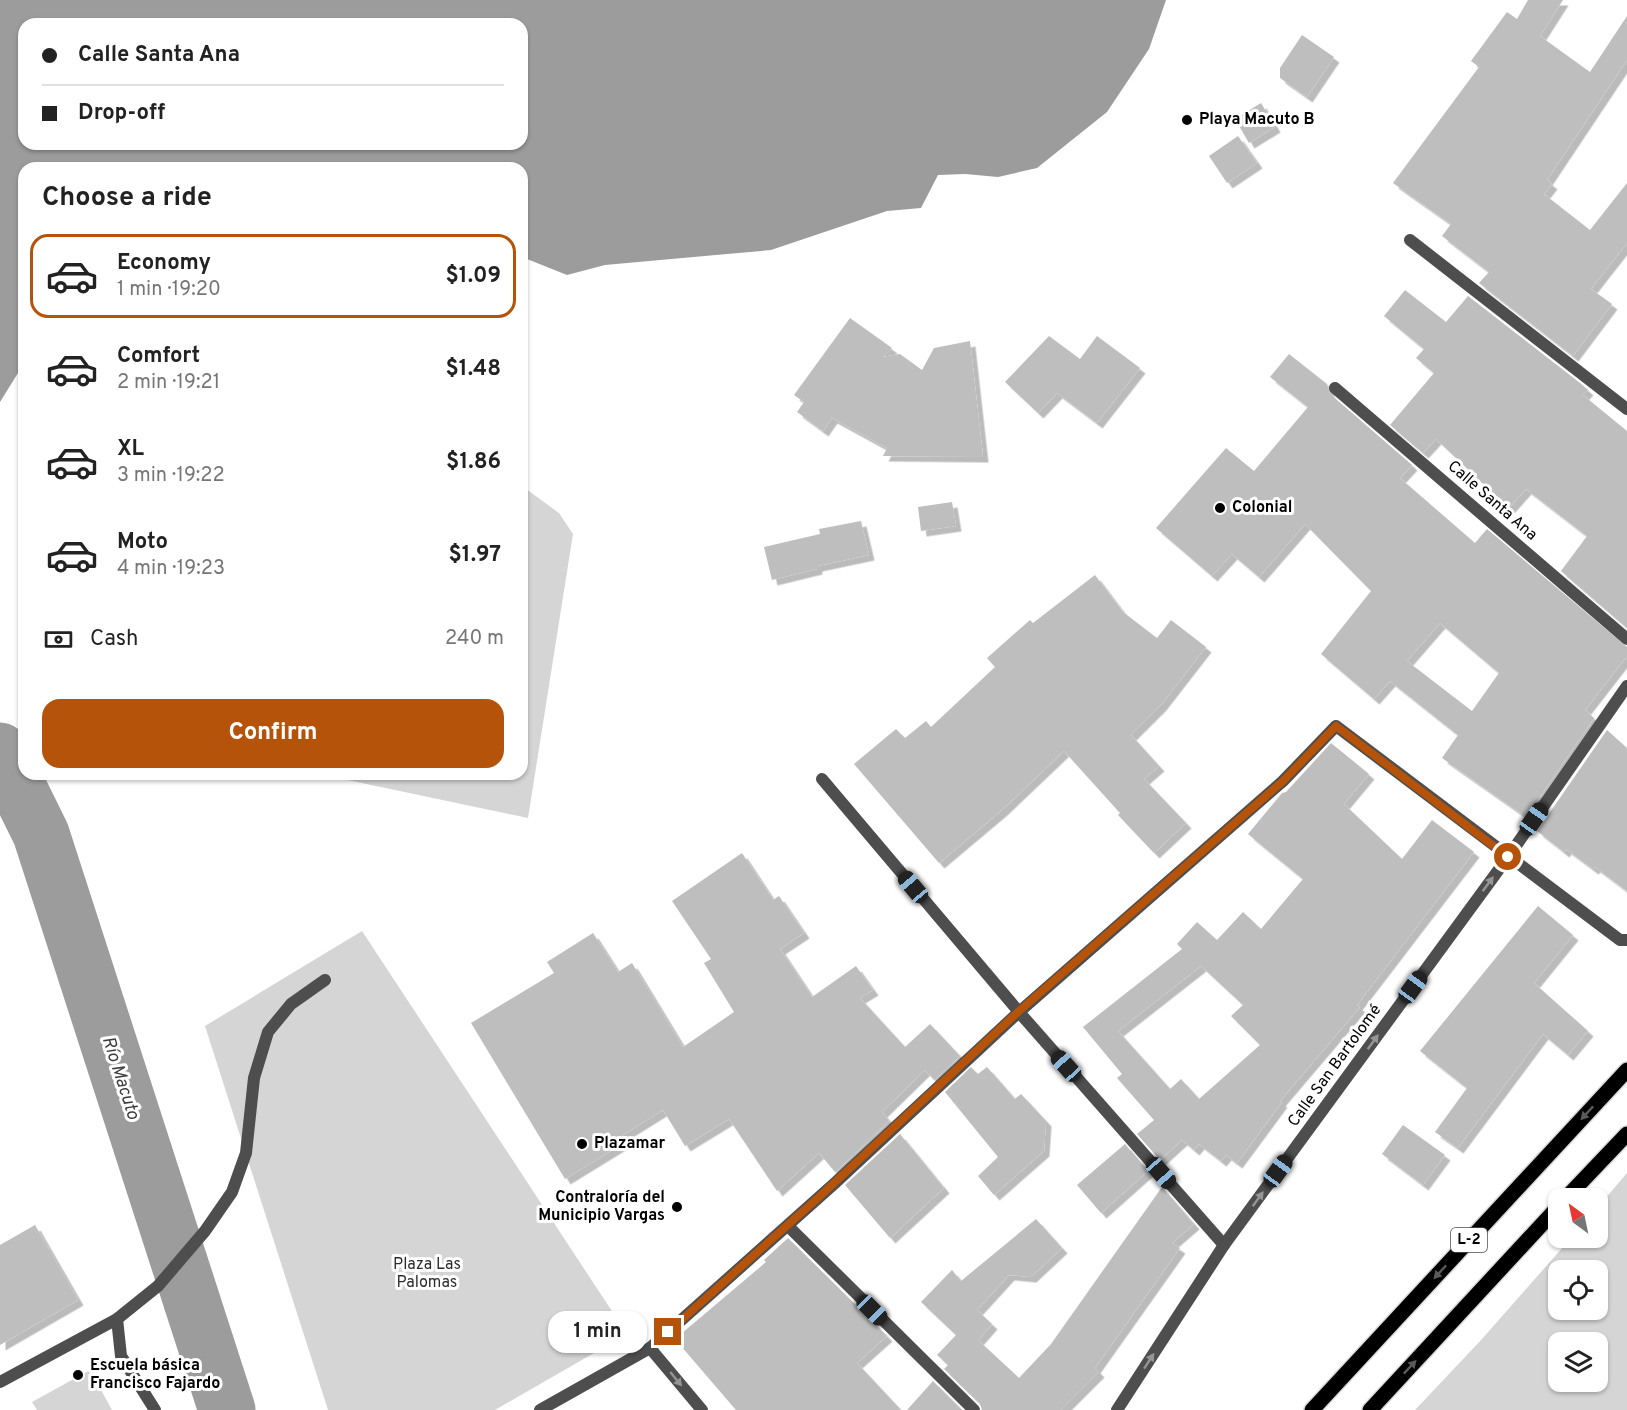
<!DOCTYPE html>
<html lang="en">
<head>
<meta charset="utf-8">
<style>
  :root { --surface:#fff; --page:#f6f6f6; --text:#222; --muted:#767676; --line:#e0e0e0; --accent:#b45309 }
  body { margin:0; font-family:Overpass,sans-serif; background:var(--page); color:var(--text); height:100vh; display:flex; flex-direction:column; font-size:22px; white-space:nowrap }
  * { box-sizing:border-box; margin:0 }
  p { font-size:20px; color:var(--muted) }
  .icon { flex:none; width:33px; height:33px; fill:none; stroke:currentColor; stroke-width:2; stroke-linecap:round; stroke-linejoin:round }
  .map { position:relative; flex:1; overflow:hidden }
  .drawer { position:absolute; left:18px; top:162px; width:510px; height:618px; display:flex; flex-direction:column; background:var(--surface); border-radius:18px; box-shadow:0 2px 4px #0004 }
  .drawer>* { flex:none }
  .hud { position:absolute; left:18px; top:18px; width:510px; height:132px; border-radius:18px; box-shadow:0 2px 4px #0004; display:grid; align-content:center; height:132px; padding:0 24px; background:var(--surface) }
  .needle { width:39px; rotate:327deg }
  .buttons { position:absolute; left:1548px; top:1188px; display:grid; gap:12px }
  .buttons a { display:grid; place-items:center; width:60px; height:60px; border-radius:12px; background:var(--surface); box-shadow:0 2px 4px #0004; font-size:30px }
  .end { position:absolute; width:27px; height:27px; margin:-14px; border:8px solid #b45309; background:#fff; box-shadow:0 0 0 3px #fff }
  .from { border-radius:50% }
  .bubble { position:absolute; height:42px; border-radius:18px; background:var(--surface); box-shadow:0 2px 4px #0004; font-size:20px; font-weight:700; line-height:42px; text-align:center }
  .car { position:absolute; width:18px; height:36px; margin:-18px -9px; border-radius:8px; box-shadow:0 0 4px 2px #0007; background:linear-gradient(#222 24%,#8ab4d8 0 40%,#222 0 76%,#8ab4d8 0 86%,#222 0) }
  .hud b { display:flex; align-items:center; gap:21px; height:57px; font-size:22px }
  .hud b+b { border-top:2px solid var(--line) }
  .hud i { width:15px; height:15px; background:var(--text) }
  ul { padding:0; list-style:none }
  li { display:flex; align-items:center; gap:18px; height:84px; margin:0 12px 9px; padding:0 12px; border:3px solid transparent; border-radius:18px }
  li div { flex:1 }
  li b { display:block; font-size:22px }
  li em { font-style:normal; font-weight:700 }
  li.selected { border-color:var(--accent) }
  li>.icon { width:54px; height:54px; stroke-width:1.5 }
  h2 { padding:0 24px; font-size:27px; line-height:72px }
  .pay { display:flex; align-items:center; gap:15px; height:66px; padding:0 24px; font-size:22px }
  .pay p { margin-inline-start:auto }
  .action { display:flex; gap:12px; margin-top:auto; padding:12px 24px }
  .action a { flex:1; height:69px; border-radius:18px; background:var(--accent); color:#fff; font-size:24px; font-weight:700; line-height:69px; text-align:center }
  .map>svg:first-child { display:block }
  .green { fill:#d5d5d5; fill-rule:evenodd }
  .water { fill:#9c9c9c; fill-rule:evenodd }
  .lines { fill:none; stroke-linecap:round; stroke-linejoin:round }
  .river { stroke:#9c9c9c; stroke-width:57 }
  .building { fill:#bebebe; fill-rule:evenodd; filter:url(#shadow) }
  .primary-casing { stroke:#dbdbdb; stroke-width:18 }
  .street { stroke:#4e4e4e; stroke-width:12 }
  .primary { stroke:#000; stroke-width:15 }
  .oneway { fill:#959595 }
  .oneway2 { fill:#595959 }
  .route { stroke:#b45309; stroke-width:8 }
  .poi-dot { fill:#000; stroke:#fff; stroke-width:2 }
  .labels { text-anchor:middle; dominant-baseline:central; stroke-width:6; stroke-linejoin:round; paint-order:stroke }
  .shield { fill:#fff; stroke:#4c4c4c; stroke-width:1.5 }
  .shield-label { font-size:15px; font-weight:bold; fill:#000 }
  .poi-label { font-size:16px; font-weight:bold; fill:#000; stroke:#fff; text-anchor:start }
  .street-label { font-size:16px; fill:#000; stroke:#fff }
  .park-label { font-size:16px; fill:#2c2c2c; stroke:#fff }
  .water-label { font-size:18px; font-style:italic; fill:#3d3d3d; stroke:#fff }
</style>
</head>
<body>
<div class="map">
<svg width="1627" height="1410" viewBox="0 0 1627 1410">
  <defs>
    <filter id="shadow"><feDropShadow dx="5.5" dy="5.5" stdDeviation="0" flood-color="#0004"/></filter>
  </defs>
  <rect width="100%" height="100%" fill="#fff"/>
  <g class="green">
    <path d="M522,486L559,513L573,534L528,818L319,774H522Z"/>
    <path d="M362,931L627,1334L495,1410H328L205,1026Z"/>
    <path d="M1627,1173V1410H1415L1482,1339L1571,1238H1598V1207ZM1558,1270H1598V1310H1558ZM1558,1342H1598V1382H1558Z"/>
    <path d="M90,1370L112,1410H37L32,1402Z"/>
  </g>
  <path class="water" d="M0,0H1166L1149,49L1107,112L1037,168L998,177L965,174L938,175L921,208L887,211L771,250L605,265L567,275L522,257V168H24V371L18,373L0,402ZM24,24H522V144H24Z"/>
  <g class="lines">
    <path class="river" d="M0,751L41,834L227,1410"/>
  </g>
  <g class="building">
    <path d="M1528,0H1563L1540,36L1590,72L1627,16V60L1547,180L1552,184L1544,194L1590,230L1627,183V243L1591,289L1612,304L1573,356L1479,283L1489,272L1442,236L1451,224L1393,183L1479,67L1471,61L1507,12L1517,19Z"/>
    <path d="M1302,35L1334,57L1307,97L1280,78V68Z"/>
    <path d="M1261,103L1275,127L1249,143L1235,119Z"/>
    <path d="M1238,136L1257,163L1227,183L1209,156Z"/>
    <path d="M1405,290L1446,322L1468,296L1580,383L1588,390L1583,395L1627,431V628L1561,571L1587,536L1526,489L1509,508L1436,439L1423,453L1390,425L1434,373L1416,358L1424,349L1384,316Z"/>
    <path d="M850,318L892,348L883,357L900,354L922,370L934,348L970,341L983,457L883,456L887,448L832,418L823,431L797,412L804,402L794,395Z"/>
    <path d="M1049,336L1080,359L1097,336L1140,368L1097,423L1057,393L1038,413L1005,382Z"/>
    <path d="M1289,354L1327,384L1330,394L1412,465L1400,478L1475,543L1487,529L1627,647V656L1585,710L1594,718L1526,817L1442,758L1458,735L1390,681L1374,699L1321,654L1371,591L1305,524L1259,577L1232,554L1212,576L1156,528L1226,448L1254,471L1308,407L1270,377ZM1440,623L1499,673L1472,711L1407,661Z"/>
    <path d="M952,502L956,526L921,531L918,507Z"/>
    <path d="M861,521L869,555L817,566V569L772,580L764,547L820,534L819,529Z"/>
    <path d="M1095,575L1123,612L1157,638L1171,620L1206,647L1161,705L1131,735L1159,766L1144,779L1186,823L1154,853L1118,815L1120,813L1064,751L1002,810L939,863L854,764L896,729L905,738L926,721L931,727L995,667L987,658L1030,620L1033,623Z"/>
    <path d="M1607,730L1627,748V891L1595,867L1593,869L1566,849L1564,852L1537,831Z"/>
    <path d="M1331,743L1369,774L1344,804L1402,859L1432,820L1474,852L1357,1005L1360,1007L1280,1101L1282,1102L1237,1163L1226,1155L1221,1161L1199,1144L1194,1150L1182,1140L1160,1160L1137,1134L1154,1120L1117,1078L1122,1074L1083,1027L1182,949L1177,944L1197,922L1217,940L1243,912L1261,929L1303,879L1248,834L1282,793L1286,792ZM1201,966L1243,1005L1231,1016L1260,1045L1199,1099L1181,1079L1170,1089L1118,1031Z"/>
    <path d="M742,853L773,900L779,896L804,933L780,949L812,997L856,966L873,990L860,998L905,1047L930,1024L960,1056L934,1080L925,1070L882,1112L889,1121L835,1172L819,1153L777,1191L729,1119L685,1146L663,1110L618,1138L622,1144L565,1179L471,1023L554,973L547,962L593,933L618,972L632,963L683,1047L734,1012L704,963L711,959L672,901Z"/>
    <path d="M1538,906L1573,935L1534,983L1588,1031L1568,1055L1543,1034L1458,1148L1435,1132L1467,1088L1420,1051Z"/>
    <path d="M971,1067L978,1074L987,1067L1015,1099L1021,1094L1046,1121L1044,1151L994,1195L978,1176L998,1157L945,1092Z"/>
    <path d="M1403,1125L1445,1155L1423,1185L1382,1154Z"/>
    <path d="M900,1134L944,1188L890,1238L845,1185Z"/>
    <path d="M1125,1144L1148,1171L1101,1213L1077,1185Z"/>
    <path d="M1162,1187L1194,1224L1172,1243L1180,1248L1095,1368L1099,1372L1061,1410H982L980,1404L944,1369L948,1365L937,1355L956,1335L921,1302L952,1270L961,1281L1036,1219L1062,1248L1031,1277L1009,1275L977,1310L992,1324L978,1340L1019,1378L1051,1344Z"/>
    <path d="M35,1225L78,1300L0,1345V1245Z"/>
    <path d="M788,1238L887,1336L857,1363L901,1410H736L675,1339L766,1262L764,1260Z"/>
    <path d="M933,1381L962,1410H907Z"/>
  </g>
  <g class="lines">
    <g class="primary-casing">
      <g id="primary">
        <path d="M1566,1198L1627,1134"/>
        <path d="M1312,1410L1627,1070"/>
        <path d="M1370,1410L1558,1207"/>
      </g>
    </g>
    <g class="street">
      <path d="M1410,240L1627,409"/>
      <path d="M1335,388L1627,639"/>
      <path d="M822,779L1019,1012L1224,1245"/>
      <path d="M788,1226L974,1410"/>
      <path d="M117,1319L121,1356L155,1410"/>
      <path d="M650,1348L702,1410"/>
      <path d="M0,1382L117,1319L158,1286L205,1231L232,1192L246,1153L254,1078L268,1032L291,1004L325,980"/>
      <path d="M540,1410L650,1348L835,1183L1019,1012L1283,781L1336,726L1620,940H1627"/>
      <path d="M1117,1410L1224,1245L1508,857L1627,686"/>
    </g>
    <use href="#primary" class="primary"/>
  </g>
  <defs><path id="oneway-solid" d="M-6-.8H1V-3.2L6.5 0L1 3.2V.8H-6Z" transform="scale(1.5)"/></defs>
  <g class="oneway">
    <use href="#oneway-solid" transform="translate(1488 884) rotate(-54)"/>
    <use href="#oneway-solid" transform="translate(1373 1042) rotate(-54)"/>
    <use href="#oneway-solid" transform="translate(1258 1199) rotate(-54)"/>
    <use href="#oneway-solid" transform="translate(1149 1361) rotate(-57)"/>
    <use href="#oneway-solid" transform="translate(676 1379) rotate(51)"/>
  </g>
  <g class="oneway2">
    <use href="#oneway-solid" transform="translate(1587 1113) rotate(133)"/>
    <use href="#oneway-solid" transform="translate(1440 1272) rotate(133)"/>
    <use href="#oneway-solid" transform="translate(1410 1367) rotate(-47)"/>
  </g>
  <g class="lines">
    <path class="route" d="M668,1332L819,1197L1018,1012L1283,781L1336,726L1508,857"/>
  </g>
  <g class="poi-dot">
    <circle cx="1187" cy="120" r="6"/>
    <circle cx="1220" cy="508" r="6"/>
    <circle cx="582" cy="1144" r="6"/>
    <circle cx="677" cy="1207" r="6"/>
    <circle cx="78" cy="1375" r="6"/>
  </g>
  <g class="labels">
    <rect class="shield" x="1451" y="1228" width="36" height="24" rx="4.5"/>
    <g class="shield-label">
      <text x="1469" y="1240">L-2</text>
    </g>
    <g class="poi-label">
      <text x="1199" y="120">Playa Macuto B</text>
      <text x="1232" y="508">Colonial</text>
      <text x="594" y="1144">Plazamar</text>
      <text x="665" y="1198" text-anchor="end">Contraloría del<tspan x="665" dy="18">Municipio Vargas</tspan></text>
      <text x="90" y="1366">Escuela básica<tspan x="90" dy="18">Francisco Fajardo</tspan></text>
    </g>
    <g class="street-label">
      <text transform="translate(1492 501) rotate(41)">Calle Santa Ana</text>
      <text transform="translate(1335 1066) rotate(-54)">Calle San Bartolomé</text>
    </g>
    <g class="park-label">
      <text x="427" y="1265">Plaza Las<tspan x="427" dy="18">Palomas</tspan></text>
    </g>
    <g class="water-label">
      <text transform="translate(120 1078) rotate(72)">Río Macuto</text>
    </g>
  </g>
</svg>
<div class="buttons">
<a><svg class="needle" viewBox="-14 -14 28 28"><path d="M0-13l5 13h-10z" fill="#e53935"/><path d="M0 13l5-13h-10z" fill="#767676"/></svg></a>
<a><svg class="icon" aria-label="locate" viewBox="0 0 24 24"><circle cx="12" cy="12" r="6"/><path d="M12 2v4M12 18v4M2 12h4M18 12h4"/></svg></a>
<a><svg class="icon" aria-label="layers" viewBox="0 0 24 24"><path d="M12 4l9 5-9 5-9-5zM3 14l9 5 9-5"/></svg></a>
</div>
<i class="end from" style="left:1508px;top:857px"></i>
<i class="end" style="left:668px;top:1332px"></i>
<div class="bubble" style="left:548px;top:1311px;width:99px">1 min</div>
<i class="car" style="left:1534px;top:819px;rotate:35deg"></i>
<i class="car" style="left:913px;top:887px;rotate:320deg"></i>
<i class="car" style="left:1413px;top:987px;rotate:36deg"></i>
<i class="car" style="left:1066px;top:1066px;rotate:318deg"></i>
<i class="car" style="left:1278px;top:1171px;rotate:36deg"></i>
<i class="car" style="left:1161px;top:1173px;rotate:139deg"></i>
<i class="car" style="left:872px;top:1310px;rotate:135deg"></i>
<div class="hud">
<b><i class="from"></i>Calle Santa Ana</b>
<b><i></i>Drop-off</b>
</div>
<section class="drawer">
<h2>Choose a ride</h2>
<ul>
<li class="selected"><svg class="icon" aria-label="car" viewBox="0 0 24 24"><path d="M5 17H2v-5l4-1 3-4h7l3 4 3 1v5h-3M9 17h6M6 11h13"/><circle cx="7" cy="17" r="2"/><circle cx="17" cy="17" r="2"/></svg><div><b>Economy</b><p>1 min · 19:20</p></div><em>$1.09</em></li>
<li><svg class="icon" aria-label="car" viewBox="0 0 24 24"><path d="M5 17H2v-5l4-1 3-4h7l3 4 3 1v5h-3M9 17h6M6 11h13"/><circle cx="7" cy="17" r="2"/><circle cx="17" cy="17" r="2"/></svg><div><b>Comfort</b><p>2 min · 19:21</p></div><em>$1.48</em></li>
<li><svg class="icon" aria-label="car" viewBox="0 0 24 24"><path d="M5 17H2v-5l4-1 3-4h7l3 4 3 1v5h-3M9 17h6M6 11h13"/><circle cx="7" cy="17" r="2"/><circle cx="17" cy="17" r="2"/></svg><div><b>XL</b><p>3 min · 19:22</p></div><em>$1.86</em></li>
<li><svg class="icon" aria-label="car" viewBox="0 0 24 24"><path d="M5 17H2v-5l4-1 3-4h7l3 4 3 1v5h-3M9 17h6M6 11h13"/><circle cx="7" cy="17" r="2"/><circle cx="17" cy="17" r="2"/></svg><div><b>Moto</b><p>4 min · 19:23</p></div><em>$1.97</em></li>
</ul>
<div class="pay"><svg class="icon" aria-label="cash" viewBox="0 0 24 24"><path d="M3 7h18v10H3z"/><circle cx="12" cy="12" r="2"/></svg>Cash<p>240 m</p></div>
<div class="action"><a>Confirm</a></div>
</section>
</div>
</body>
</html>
